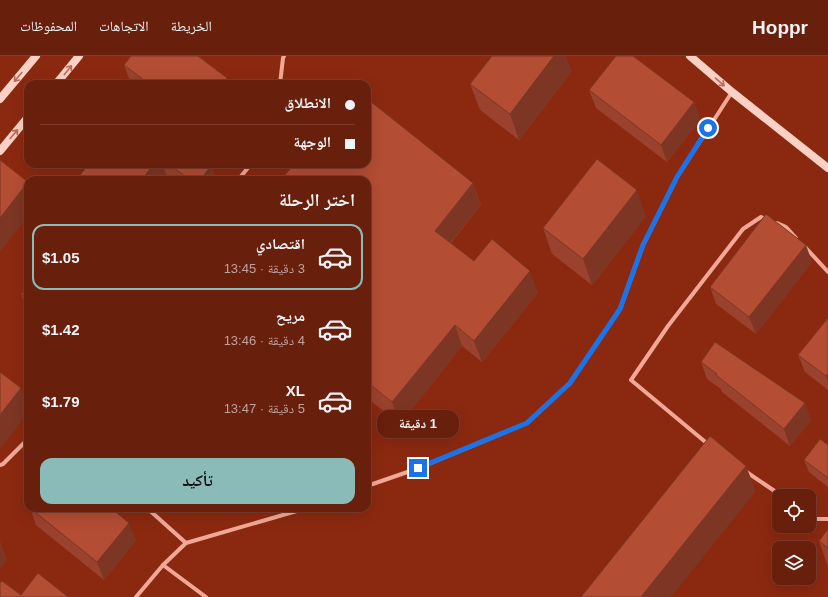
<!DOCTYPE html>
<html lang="ar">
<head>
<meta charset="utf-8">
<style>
  :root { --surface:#681f0c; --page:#702c1a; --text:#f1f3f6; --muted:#bda29d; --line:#7b3d2d; --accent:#8bbbb9 }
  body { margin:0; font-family:Arial,"Noto Naskh Arabic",sans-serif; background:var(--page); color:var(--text); direction:rtl; height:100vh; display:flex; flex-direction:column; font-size:15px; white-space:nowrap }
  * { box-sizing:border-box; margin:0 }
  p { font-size:13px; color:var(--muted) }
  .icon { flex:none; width:22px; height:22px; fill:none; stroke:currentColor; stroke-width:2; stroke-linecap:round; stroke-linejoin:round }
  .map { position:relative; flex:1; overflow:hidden; direction:ltr }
  .side { position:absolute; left:24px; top:120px; width:347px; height:336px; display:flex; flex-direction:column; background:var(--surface); border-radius:12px; box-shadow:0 4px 16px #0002,0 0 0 1px var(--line); direction:rtl }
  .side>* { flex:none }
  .guide { position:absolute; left:24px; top:24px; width:347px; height:88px; border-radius:12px; box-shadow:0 4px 16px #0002,0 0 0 1px var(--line); direction:rtl; display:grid; align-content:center; height:88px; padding:0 16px; background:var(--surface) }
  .buttons { position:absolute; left:772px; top:433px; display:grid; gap:8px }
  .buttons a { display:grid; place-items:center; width:44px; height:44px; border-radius:8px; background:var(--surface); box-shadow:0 4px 16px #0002,0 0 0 1px var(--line); font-size:20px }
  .end { position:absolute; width:18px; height:18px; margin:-9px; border:5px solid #1a73e8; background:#fff; box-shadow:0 0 0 2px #fff }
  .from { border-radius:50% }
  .bubble { position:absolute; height:28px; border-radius:12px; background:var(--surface); box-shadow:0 4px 16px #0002,0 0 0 1px var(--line); font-size:13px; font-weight:700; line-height:28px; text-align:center; direction:rtl }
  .guide b { display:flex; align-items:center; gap:14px; height:38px; font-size:15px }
  .guide b+b { border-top:1px solid var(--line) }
  .guide i { width:10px; height:10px; background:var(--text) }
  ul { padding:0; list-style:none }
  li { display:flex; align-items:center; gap:12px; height:66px; margin:0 8px 6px; padding:0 8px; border:2px solid transparent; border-radius:12px }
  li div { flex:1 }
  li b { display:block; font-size:15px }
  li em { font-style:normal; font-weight:700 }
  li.on { border-color:var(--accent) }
  li>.icon { width:36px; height:36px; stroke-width:1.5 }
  h2 { padding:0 16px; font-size:18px; line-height:48px }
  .action { display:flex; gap:8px; margin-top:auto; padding:8px 16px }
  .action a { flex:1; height:46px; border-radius:12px; background:var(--accent); color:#111; font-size:16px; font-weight:700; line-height:46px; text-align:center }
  header { display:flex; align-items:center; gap:24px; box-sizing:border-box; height:56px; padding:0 20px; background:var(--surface); border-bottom:1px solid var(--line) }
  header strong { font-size:19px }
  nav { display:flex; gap:22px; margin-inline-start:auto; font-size:14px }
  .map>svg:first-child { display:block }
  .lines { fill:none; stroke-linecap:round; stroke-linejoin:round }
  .street { stroke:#f2a897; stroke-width:4 }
  .secondary { stroke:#fcd1c5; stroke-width:8 }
  .wall { fill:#9a422d }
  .shaded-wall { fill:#7d3624 }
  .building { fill:#b34d34; stroke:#7d3624 }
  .oneway { stroke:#b86c58 }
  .route { stroke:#1a73e8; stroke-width:5 }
</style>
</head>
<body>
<header>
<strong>Hoppr</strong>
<nav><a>الخريطة</a><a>الاتجاهات</a><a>المحفوظات</a></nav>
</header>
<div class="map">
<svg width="828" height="541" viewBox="0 0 828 541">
  <rect width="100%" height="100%" fill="#8b2910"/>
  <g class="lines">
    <g class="street">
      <path d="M280,28L283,2L284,0"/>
      <path d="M238,124L251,108"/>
      <path d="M777,167L786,171L796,182"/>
      <path d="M805,191L828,216"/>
      <path d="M709,389L631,324L668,270L743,173L761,161L767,164"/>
      <path d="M0,409L3,408L28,383"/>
      <path d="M745,415L782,440"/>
      <path d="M367,430L419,412L527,367L570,327L620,253L643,189L677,121L732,36"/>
      <path d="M147,452L186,487"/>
      <path d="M809,458L816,463H828"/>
      <path d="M163,509L206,541"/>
      <path d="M136,541L163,509L186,487L307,452"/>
    </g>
    <g class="secondary">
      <path d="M690,0L732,36L828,112"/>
      <path d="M56,28L79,0"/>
      <path d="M0,43L36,0"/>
      <path d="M0,95L28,61"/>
    </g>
  </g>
  <g class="wall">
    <path d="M124,9L227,22L229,28H131Z"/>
    <path d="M572,15L519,84L480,54L470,28Z"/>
    <path d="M589,34L694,46L700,64L667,106L596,52Z"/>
    <path d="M89,108H208L211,110L216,124H169L168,123Z"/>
    <path d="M367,124L473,127L481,149L451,187L474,205L538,237L482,306L462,290L400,368L367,342Z"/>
    <path d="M646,160L592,229L552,198L543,172Z"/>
    <path d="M812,206L756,278L716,248L710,231Z"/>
    <path d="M28,230V257L21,238Z"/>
    <path d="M828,262V334L805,316L798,299Z"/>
    <path d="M701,306L811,364L790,390L722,336L721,333L707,323Z"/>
    <path d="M828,389V431L809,416L804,404Z"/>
    <path d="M30,452H111L136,484L104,524L36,469Z"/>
    <path d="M828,473V511L819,485Z"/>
  </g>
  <g class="shaded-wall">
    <path d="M554,0H566L572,15L519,84L510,58Z"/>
    <path d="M227,22L229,28H223Z"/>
    <path d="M694,46L700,64L667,106L661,89Z"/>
    <path d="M154,108H162L168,123L167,124H141Z"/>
    <path d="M211,110L216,124H200Z"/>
    <path d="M28,126V160L0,196V162Z"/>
    <path d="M473,127L481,149L443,196L435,175Z"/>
    <path d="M637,134L646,160L592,229L583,203Z"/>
    <path d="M806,189L812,206L756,278L749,261Z"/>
    <path d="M530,215L538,237L482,306L474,285Z"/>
    <path d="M455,269L462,290L400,368L392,346Z"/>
    <path d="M828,317V326L826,320Z"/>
    <path d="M21,332L28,351V357L0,393V359Z"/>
    <path d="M805,347L811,364L790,390L784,373Z"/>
    <path d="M746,410L756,435L671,541H641Z"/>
    <path d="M129,467L136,484L104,524L97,506Z"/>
    <path d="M0,484L7,504L0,513Z"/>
  </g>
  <g class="building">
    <path d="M131,0H198L227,22L223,28H149L124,9Z"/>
    <path d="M492,0H554L510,58L470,28Z"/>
    <path d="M616,0H633L694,46L661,89L589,34Z"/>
    <path d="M370,45L473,127L435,175L474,205L492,183L530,215L474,285L455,269L392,346L367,326V124H281L294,108H367V48Z"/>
    <path d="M597,103L637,134L583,203L543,172Z"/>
    <path d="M0,104L28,126L0,162Z"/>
    <path d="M89,108H154L141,124H76Z"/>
    <path d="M169,108H208L211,110L200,124H190Z"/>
    <path d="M766,158L806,189L749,261L710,231Z"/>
    <path d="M28,230V243L21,238Z"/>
    <path d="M828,262V317L826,320L798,299Z"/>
    <path d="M715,286L805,347L784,373L716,319L717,318L701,306Z"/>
    <path d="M0,316L21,332L0,359Z"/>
    <path d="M710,380L746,410L641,541H581Z"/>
    <path d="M820,383L828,389V422L804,404Z"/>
    <path d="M30,452H111L129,467L97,506Z"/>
    <path d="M828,473V492L819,485Z"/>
    <path d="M38,517L68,541H0V527L2,525L21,539Z"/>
  </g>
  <defs><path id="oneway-shaft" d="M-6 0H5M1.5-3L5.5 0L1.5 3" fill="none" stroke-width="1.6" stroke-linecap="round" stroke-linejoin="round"/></defs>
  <g class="oneway">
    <use href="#oneway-shaft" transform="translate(68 14) rotate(-51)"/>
    <use href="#oneway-shaft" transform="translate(18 21) rotate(130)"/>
    <use href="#oneway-shaft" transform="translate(720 26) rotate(41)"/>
    <use href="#oneway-shaft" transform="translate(14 78) rotate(-50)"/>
  </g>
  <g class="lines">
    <path class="route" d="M418,412L527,367L570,327L620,253L643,189L677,121L708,72"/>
  </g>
</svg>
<div class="buttons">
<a><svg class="icon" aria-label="locate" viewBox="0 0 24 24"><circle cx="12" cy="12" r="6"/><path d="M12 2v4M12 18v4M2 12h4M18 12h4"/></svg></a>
<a><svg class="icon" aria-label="layers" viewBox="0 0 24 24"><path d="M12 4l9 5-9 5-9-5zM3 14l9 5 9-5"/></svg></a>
</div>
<i class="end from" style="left:708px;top:72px"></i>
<i class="end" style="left:418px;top:412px"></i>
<div class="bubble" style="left:377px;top:354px;width:82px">1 دقيقة</div>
<div class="guide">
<b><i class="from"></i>الانطلاق</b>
<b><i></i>الوجهة</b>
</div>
<section class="side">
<h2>اختر الرحلة</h2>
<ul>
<li class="on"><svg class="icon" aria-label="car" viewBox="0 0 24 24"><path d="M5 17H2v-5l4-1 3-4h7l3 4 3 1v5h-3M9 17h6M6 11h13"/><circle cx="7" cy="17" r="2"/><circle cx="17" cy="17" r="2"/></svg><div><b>اقتصادي</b><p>3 دقيقة · 13:45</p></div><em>$1.05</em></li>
<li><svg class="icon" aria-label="car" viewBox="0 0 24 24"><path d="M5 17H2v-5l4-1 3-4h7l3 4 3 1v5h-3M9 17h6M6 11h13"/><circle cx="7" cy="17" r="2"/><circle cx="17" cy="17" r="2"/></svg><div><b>مريح</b><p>4 دقيقة · 13:46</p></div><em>$1.42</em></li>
<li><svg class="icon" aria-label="car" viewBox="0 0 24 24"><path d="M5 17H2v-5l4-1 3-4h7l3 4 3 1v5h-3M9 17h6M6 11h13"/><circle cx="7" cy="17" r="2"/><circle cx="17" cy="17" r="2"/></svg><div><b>XL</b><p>5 دقيقة · 13:47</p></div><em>$1.79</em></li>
</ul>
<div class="action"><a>تأكيد</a></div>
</section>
</div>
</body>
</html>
